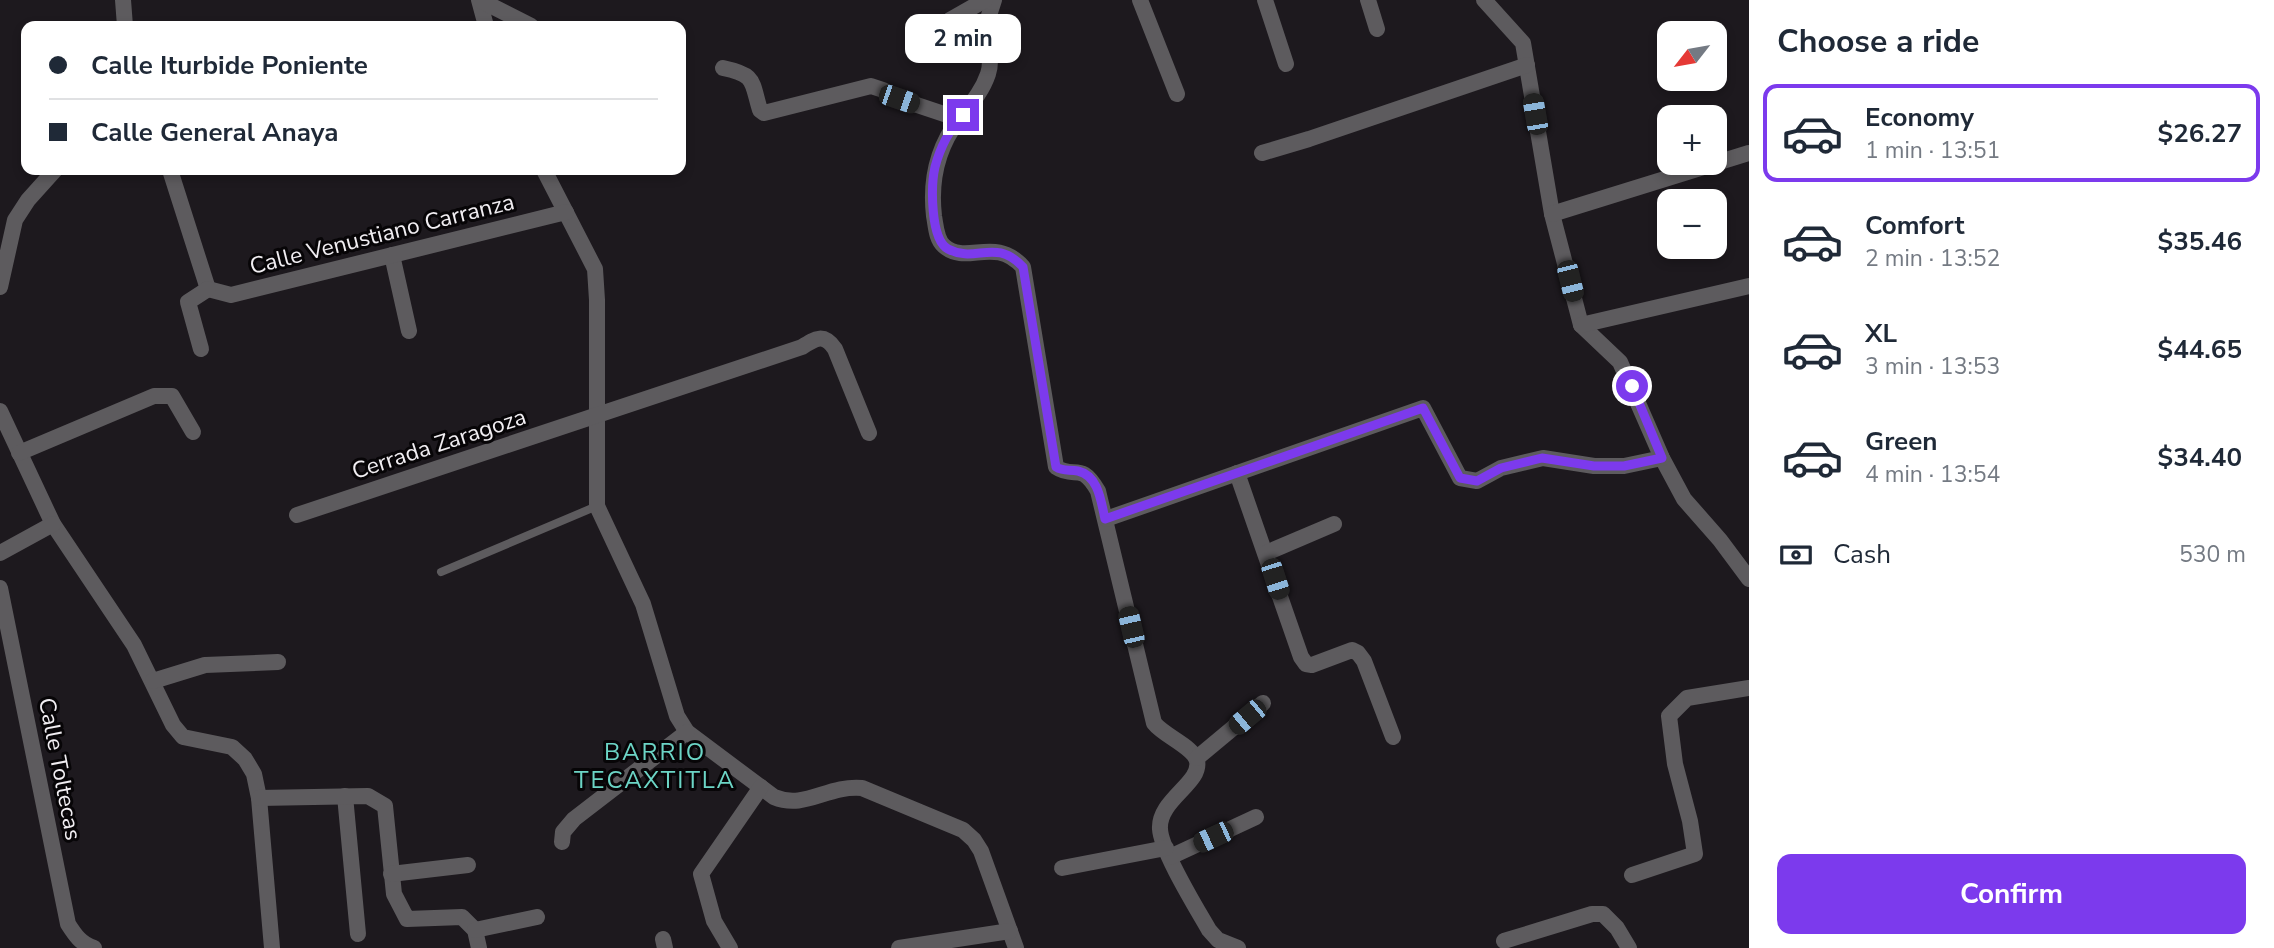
<!DOCTYPE html>
<html lang="en">
<head>
<meta charset="utf-8">
<style>
  :root { --surface:#fff; --page:#f6f6f7; --text:#1f2937; --muted:#747a83; --line:#e0e1e3; --accent:#7c3aed }
  body { margin:0; font-family:"Nunito Sans",sans-serif; background:var(--page); color:var(--text); height:100vh; display:flex; flex-direction:column; font-size:26px; white-space:nowrap }
  * { box-sizing:border-box; margin:0 }
  p { font-size:23px; color:var(--muted) }
  .icon { flex:none; width:38px; height:38px; fill:none; stroke:currentColor; stroke-width:2; stroke-linecap:round; stroke-linejoin:round }
  .map { position:relative; flex:1; overflow:hidden }
  .details { display:flex; flex-direction:column; background:var(--surface); width:525px }
  .details>* { flex:none }
  .banner { position:absolute; left:21px; top:21px; width:665px; height:154px; border-radius:14px; box-shadow:0 4px 10px #0003; display:grid; align-content:center; height:154px; padding:0 28px; background:var(--surface) }
  .needle { width:46px; rotate:239deg }
  .buttons { position:absolute; left:1657px; top:21px; display:grid; gap:14px }
  .buttons a { display:grid; place-items:center; width:70px; height:70px; border-radius:14px; background:var(--surface); box-shadow:0 4px 10px #0003; font-size:35px }
  .end { position:absolute; width:32px; height:32px; margin:-16px; border:9px solid #7c3aed; background:#fff; box-shadow:0 0 0 4px #fff }
  .from { border-radius:50% }
  .bubble { position:absolute; height:49px; border-radius:14px; background:var(--surface); box-shadow:0 4px 10px #0003; font-size:23px; font-weight:700; line-height:49px; text-align:center }
  .car { position:absolute; width:21px; height:42px; margin:-21px -10px; border-radius:9px; box-shadow:0 0 5px 2px #0007; background:linear-gradient(#222 24%,#8ab4d8 0 40%,#222 0 76%,#8ab4d8 0 86%,#222 0) }
  .banner b { display:flex; align-items:center; gap:24px; height:66px; font-size:26px }
  .banner b+b { border-top:2px solid var(--line) }
  .banner i { width:18px; height:18px; background:var(--text) }
  ul { padding:0; list-style:none }
  li { display:flex; align-items:center; gap:21px; height:98px; margin:0 14px 10px; padding:0 14px; border:4px solid transparent; border-radius:14px }
  li div { flex:1 }
  li b { display:block; font-size:26px }
  li em { font-style:normal; font-weight:700 }
  li.selected { border-color:var(--accent) }
  li>.icon { width:63px; height:63px; stroke-width:1.5 }
  h2 { padding:0 28px; font-size:32px; line-height:84px }
  .pay { display:flex; align-items:center; gap:18px; height:77px; padding:0 28px; font-size:26px }
  .pay p { margin-inline-start:auto }
  .button { display:flex; gap:14px; margin-top:auto; padding:14px 28px }
  .button a { flex:1; height:80px; border-radius:14px; background:var(--accent); color:#fff; font-size:28px; font-weight:700; line-height:80px; text-align:center }
  main { display:flex; flex:1; min-height:0 }
  .map>svg:first-child { display:block }
  .lines { fill:none; stroke-linecap:round; stroke-linejoin:round }
  .service { stroke:#5d5b5e; stroke-width:8 }
  .minor { stroke:#5d5b5e; stroke-width:16 }
  .route { stroke:#7c3aed; stroke-width:9 }
  .labels { text-anchor:middle; dominant-baseline:central; stroke-width:6; stroke-linejoin:round; paint-order:stroke }
  .street-label { font-size:23px; fill:#f1eef2; stroke:#070507 }
  .neighbourhood-label { font-size:24px; letter-spacing:2px; fill:#6cd5c6; stroke:#070507 }
</style>
</head>
<body>
<main>
<div class="map">
<svg width="1749" height="948" viewBox="0 0 1749 948">
  <rect width="100%" height="100%" fill="#1d191e"/>
  <g class="lines">
    <path class="service" d="M441,572L597,506"/>
    <g class="minor">
      <path d="M123,0L125,26"/>
      <path d="M479,0L486,26"/>
      <path d="M480,0L531,26"/>
      <path d="M994,0C991,10 986,21 986,31C987,46 993,59 988,74C982,92 970,105 959,119C937,148 930,181 934,216C936,226 936,239 944,246C967,266 994,235 1023,267L1056,467C1075,480 1080,460 1098,491L1154,723C1164,736 1194,747 1197,761C1202,783 1158,800 1160,829C1161,851 1197,909 1209,930L1218,940L1238,948"/>
      <path d="M1140,0L1177,94"/>
      <path d="M1265,0L1286,64"/>
      <path d="M1368,0L1377,29"/>
      <path d="M1484,0L1523,43L1552,214L1581,325L1620,362L1662,458L1684,499L1720,540L1749,579"/>
      <path d="M916,47L950,20L985,0"/>
      <path d="M723,68C756,75 751,80 760,110L764,113L871,86L883,90L899,99L959,119"/>
      <path d="M1262,153L1309,139L1527,65"/>
      <path d="M170,170L208,289"/>
      <path d="M544,170L595,269L597,300V506L643,604L677,716L687,732L774,797C805,810 827,785 862,788L963,830L974,840L981,851L1016,948"/>
      <path d="M1552,214L1749,153"/>
      <path d="M392,255L409,331"/>
      <path d="M0,287L15,220L28,200L55,170"/>
      <path d="M208,289L231,295L566,212"/>
      <path d="M1581,325L1749,286"/>
      <path d="M201,349L188,302L208,289"/>
      <path d="M0,411L53,524L134,645L173,725L183,737L232,747L245,759L254,774L259,798L272,948"/>
      <path d="M19,453L154,396H172L193,432"/>
      <path d="M1237,473L1301,657L1306,664L1312,665L1352,650L1358,653L1364,661L1393,737"/>
      <path d="M297,515L802,347C816,338 824,333 835,349L869,433"/>
      <path d="M1106,519L1423,408L1460,478L1477,481L1501,468L1543,458L1594,466H1624L1662,458"/>
      <path d="M0,553L53,524"/>
      <path d="M1266,553L1334,524"/>
      <path d="M0,588L68,924C75,935 81,944 94,948"/>
      <path d="M153,681L205,665L278,662"/>
      <path d="M1197,758L1263,703"/>
      <path d="M345,796L358,934"/>
      <path d="M259,798L368,796L385,806L394,894L407,919L462,917L475,930L479,948"/>
      <path d="M562,842L563,832L574,819L687,732"/>
      <path d="M1170,857L1256,817"/>
      <path d="M1062,868L1166,848"/>
      <path d="M391,874L468,865"/>
      <path d="M1632,875L1695,854L1690,821L1675,764L1669,716L1687,698L1749,688"/>
      <path d="M475,930L537,917"/>
      <path d="M663,939L665,948"/>
      <path d="M1504,941L1592,914H1603L1617,928L1629,948"/>
      <path d="M730,948L714,921L701,874L761,787"/>
      <path d="M899,948L1010,931"/>
    </g>
  </g>
  <g class="lines">
    <path class="route" d="M963,115C950,129 940,148 935,167C931,185 930,239 948,249C976,264 995,237 1023,267L1056,467C1064,472 1069,469 1078,471C1099,476 1101,502 1105,519L1423,408L1460,478L1477,481L1501,468L1542,458L1594,466H1624L1662,458L1632,386"/>
  </g>
  <g class="labels">
    <g class="street-label">
      <text transform="translate(382 234) rotate(-14)">Calle Venustiano Carranza</text>
      <text transform="translate(439 444) rotate(-18)">Cerrada Zaragoza</text>
      <text transform="translate(60 769) rotate(79)">Calle Toltecas</text>
    </g>
    <g class="neighbourhood-label">
      <text x="655" y="752">BARRIO<tspan x="655" dy="28">TECAXTITLA</tspan></text>
    </g>
  </g>
</svg>
<div class="buttons">
<a><svg class="needle" viewBox="-14 -14 28 28"><path d="M0-13l5 13h-10z" fill="#e53935"/><path d="M0 13l5-13h-10z" fill="#747a83"/></svg></a>
<a>+</a>
<a>−</a>
</div>
<i class="end from" style="left:1632px;top:386px"></i>
<i class="end" style="left:963px;top:115px"></i>
<div class="bubble" style="left:905px;top:14px;width:116px">2 min</div>
<i class="car" style="left:899px;top:99px;rotate:109deg"></i>
<i class="car" style="left:1535px;top:114px;rotate:350deg"></i>
<i class="car" style="left:1570px;top:281px;rotate:166deg"></i>
<i class="car" style="left:1275px;top:579px;rotate:162deg"></i>
<i class="car" style="left:1131px;top:627px;rotate:347deg"></i>
<i class="car" style="left:1247px;top:717px;rotate:230deg"></i>
<i class="car" style="left:1213px;top:837px;rotate:245deg"></i>
<div class="banner">
<b><i class="from"></i>Calle Iturbide Poniente</b>
<b><i></i>Calle General Anaya</b>
</div>
</div>
<section class="details">
<h2>Choose a ride</h2>
<ul>
<li class="selected"><svg class="icon" aria-label="car" viewBox="0 0 24 24"><path d="M5 17H2v-5l4-1 3-4h7l3 4 3 1v5h-3M9 17h6M6 11h13"/><circle cx="7" cy="17" r="2"/><circle cx="17" cy="17" r="2"/></svg><div><b>Economy</b><p>1 min · 13:51</p></div><em>$26.27</em></li>
<li><svg class="icon" aria-label="car" viewBox="0 0 24 24"><path d="M5 17H2v-5l4-1 3-4h7l3 4 3 1v5h-3M9 17h6M6 11h13"/><circle cx="7" cy="17" r="2"/><circle cx="17" cy="17" r="2"/></svg><div><b>Comfort</b><p>2 min · 13:52</p></div><em>$35.46</em></li>
<li><svg class="icon" aria-label="car" viewBox="0 0 24 24"><path d="M5 17H2v-5l4-1 3-4h7l3 4 3 1v5h-3M9 17h6M6 11h13"/><circle cx="7" cy="17" r="2"/><circle cx="17" cy="17" r="2"/></svg><div><b>XL</b><p>3 min · 13:53</p></div><em>$44.65</em></li>
<li><svg class="icon" aria-label="car" viewBox="0 0 24 24"><path d="M5 17H2v-5l4-1 3-4h7l3 4 3 1v5h-3M9 17h6M6 11h13"/><circle cx="7" cy="17" r="2"/><circle cx="17" cy="17" r="2"/></svg><div><b>Green</b><p>4 min · 13:54</p></div><em>$34.40</em></li>
</ul>
<div class="pay"><svg class="icon" aria-label="cash" viewBox="0 0 24 24"><path d="M3 7h18v10H3z"/><circle cx="12" cy="12" r="2"/></svg>Cash<p>530 m</p></div>
<div class="button"><a>Confirm</a></div>
</section>
</main>
</body>
</html>
